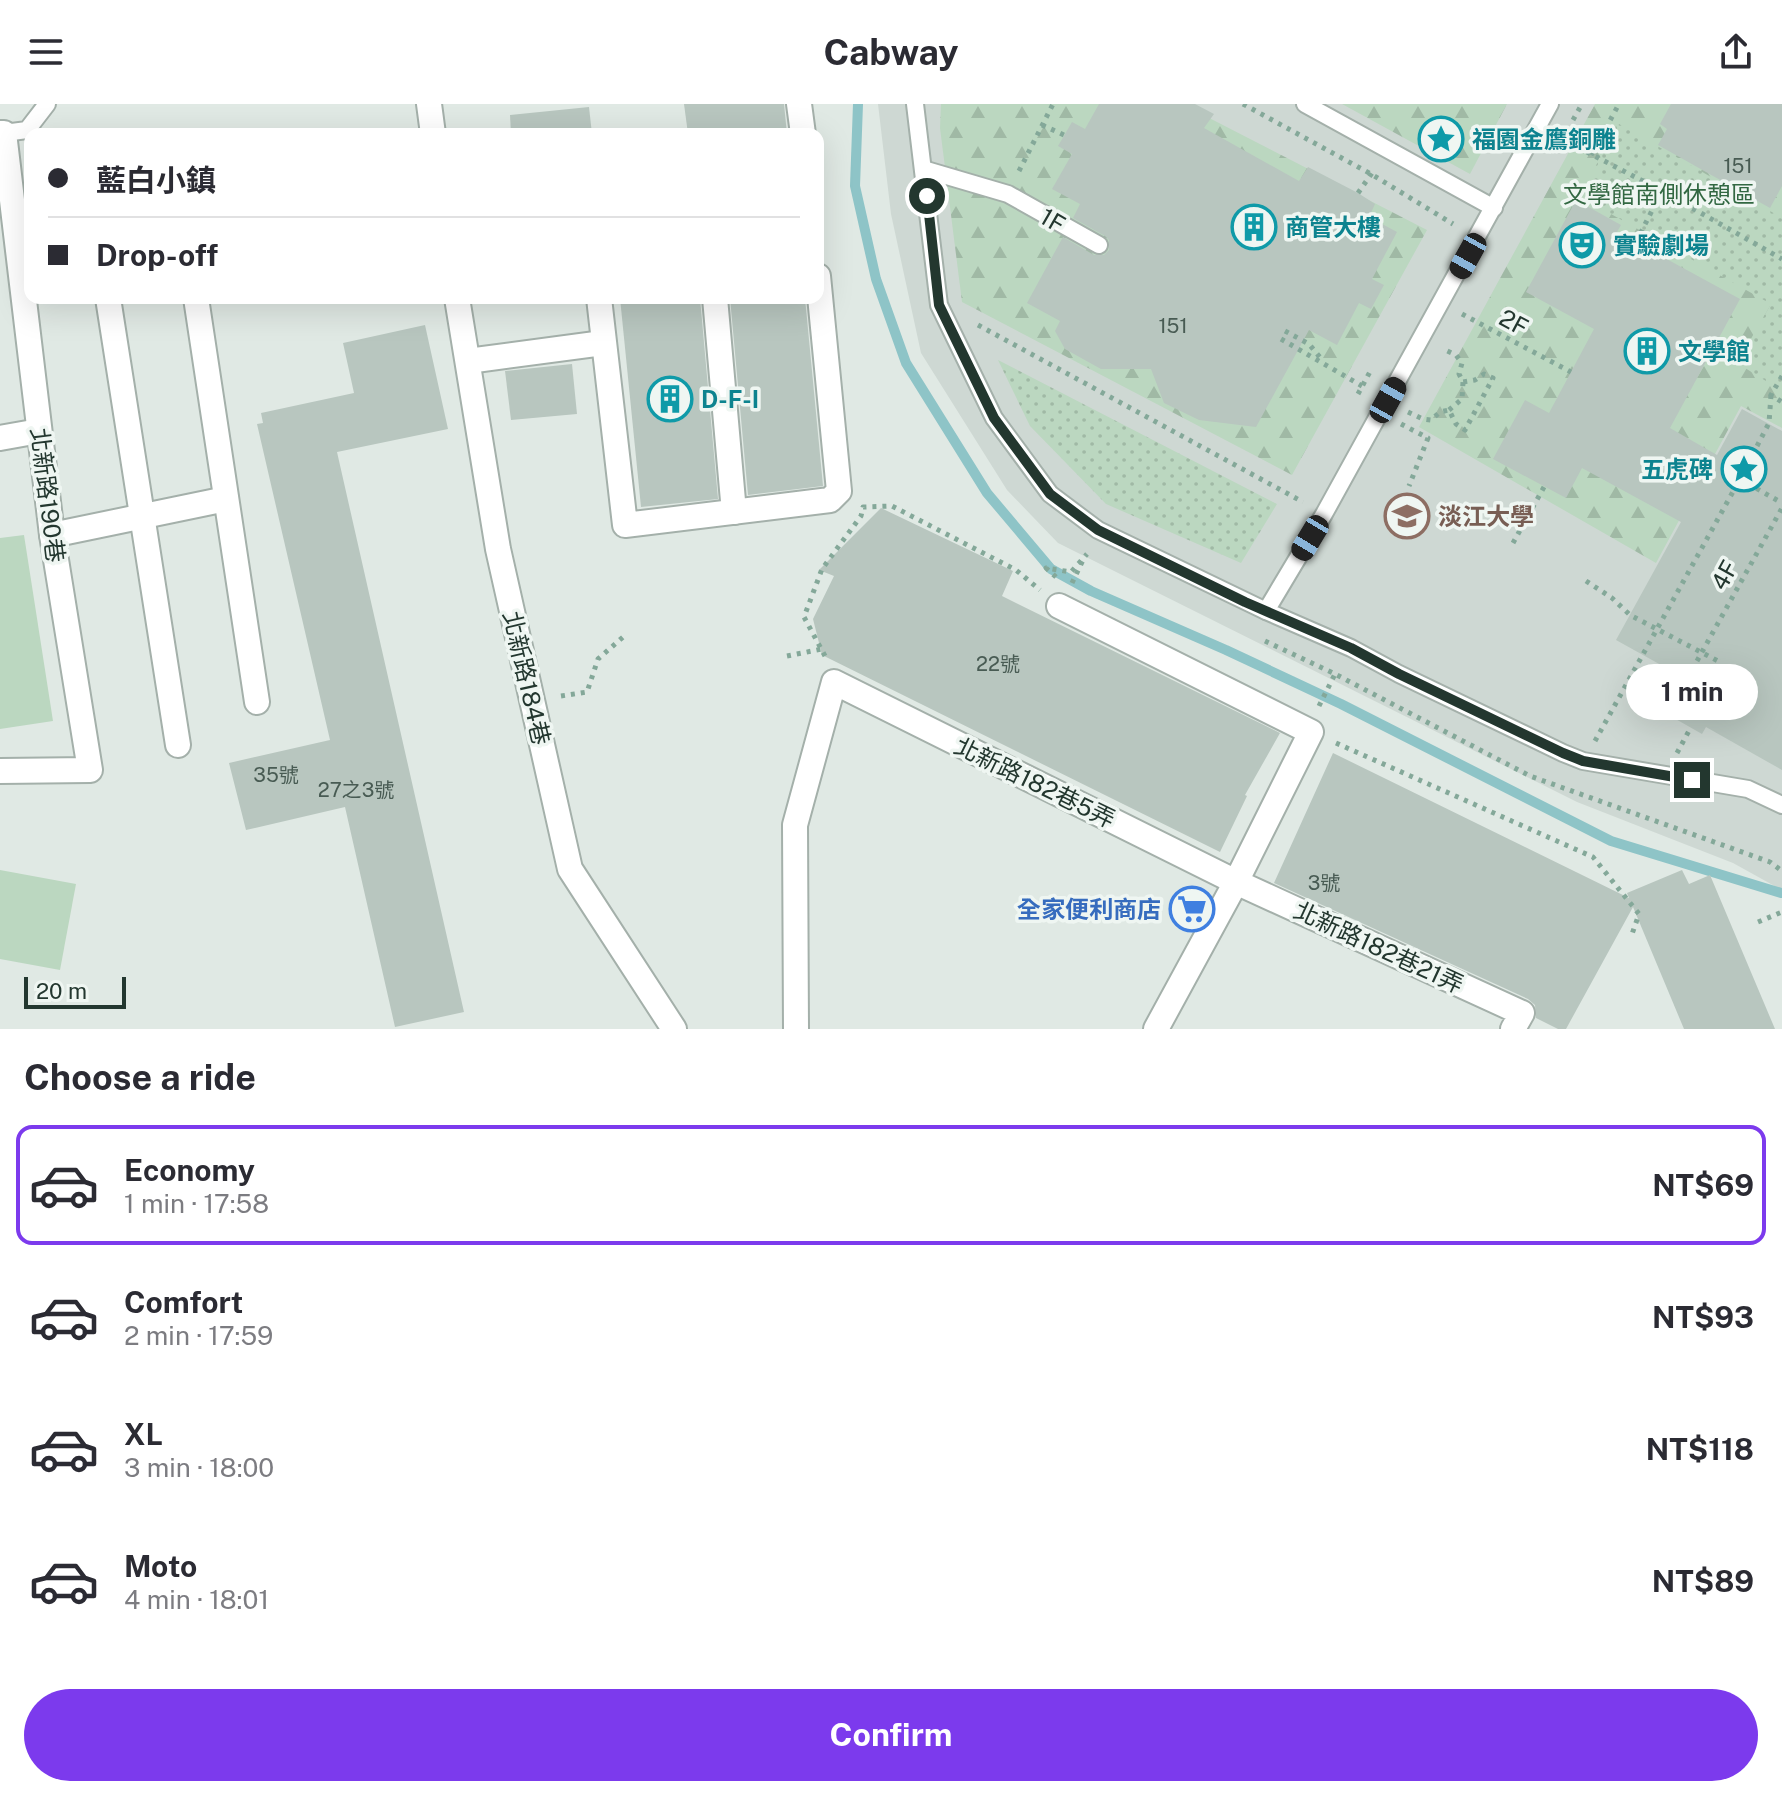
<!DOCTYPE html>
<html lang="en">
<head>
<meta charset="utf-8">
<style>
  :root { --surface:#fff; --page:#f7f7f7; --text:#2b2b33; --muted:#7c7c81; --line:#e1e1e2; --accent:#7c3aed }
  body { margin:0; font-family:"Public Sans","Noto Sans TC",sans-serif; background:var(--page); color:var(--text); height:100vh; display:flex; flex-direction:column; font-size:30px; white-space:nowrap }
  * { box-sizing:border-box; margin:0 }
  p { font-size:26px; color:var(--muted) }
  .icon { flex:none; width:44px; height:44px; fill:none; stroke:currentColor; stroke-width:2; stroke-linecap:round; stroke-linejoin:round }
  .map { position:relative; height:925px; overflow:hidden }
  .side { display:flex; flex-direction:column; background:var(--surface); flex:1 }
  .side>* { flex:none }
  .top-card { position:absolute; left:24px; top:24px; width:800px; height:176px; border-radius:16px; box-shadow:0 8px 32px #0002; display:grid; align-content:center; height:176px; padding:0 24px; background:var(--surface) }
  .scale { position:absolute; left:24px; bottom:20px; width:102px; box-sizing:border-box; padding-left:8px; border:4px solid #23372f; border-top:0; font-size:22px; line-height:28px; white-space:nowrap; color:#23372f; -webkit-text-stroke:6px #eff6f2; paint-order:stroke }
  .end { position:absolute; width:36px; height:36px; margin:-18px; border:10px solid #23372f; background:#fff; box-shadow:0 0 0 4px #fff }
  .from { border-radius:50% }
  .bubble { position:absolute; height:56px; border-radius:28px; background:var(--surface); box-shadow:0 8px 32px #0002; font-size:26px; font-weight:700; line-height:56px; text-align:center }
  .car { position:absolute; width:24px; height:48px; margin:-24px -12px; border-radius:10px; box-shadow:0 0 6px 2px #0007; background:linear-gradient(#222 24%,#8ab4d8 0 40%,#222 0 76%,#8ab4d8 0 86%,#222 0) }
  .top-card b { display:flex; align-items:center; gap:28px; height:76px; font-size:30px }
  .top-card b+b { border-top:2px solid var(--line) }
  .top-card i { width:20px; height:20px; background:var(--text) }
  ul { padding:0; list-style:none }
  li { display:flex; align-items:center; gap:24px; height:120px; margin:0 16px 12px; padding:0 8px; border:4px solid transparent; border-radius:16px }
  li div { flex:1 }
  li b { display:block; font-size:30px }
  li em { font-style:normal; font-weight:700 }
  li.active { border-color:var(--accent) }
  li>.icon { width:72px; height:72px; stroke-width:1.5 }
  h2 { padding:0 24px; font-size:36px; line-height:96px }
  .button { display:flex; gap:16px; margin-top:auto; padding:16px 24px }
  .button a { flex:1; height:92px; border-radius:48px; background:var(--accent); color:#fff; font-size:32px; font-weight:700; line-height:92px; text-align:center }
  header { display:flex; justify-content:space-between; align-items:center; height:104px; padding:0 24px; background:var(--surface); font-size:36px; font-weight:700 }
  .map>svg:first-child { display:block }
  .built { fill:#ced8d3 }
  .forest { fill:url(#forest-firs) }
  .park { fill:url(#park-dots) }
  .pitch { fill:#bbd7c0 }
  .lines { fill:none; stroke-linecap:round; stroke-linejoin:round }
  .stream { stroke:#8ec4c7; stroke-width:10 }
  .building { fill:#b8c6bf }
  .service-casing { stroke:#a4b0aa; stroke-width:20 }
  .pedestrian-casing { stroke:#a4b0aa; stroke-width:28 }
  .minor-casing { stroke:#a4b0aa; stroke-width:28 }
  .path { stroke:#84a899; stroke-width:5; stroke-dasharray:4 6; stroke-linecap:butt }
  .service { stroke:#fff; stroke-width:16 }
  .pedestrian { stroke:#fff; stroke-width:24 }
  .minor { stroke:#fff; stroke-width:24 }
  .route { stroke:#23372f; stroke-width:10 }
  .labels { text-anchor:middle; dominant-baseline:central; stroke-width:7; stroke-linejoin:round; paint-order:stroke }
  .number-label { font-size:20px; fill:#485b53 }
  .culture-label { font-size:24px; font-weight:bold; fill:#0d838f; stroke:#eff6f2; text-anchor:start }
  .park-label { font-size:24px; fill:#326842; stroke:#eff6f2 }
  .street-label { font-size:24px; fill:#23372f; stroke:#eff6f2 }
  .education-label { font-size:24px; font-weight:bold; fill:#785e54; stroke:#eff6f2; text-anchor:start }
  .shop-label { font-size:24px; font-weight:bold; fill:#366cbe; stroke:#eff6f2; text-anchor:end }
</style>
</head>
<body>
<header><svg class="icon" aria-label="menu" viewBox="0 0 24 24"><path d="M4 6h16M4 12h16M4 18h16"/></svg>Cabway<svg class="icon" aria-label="share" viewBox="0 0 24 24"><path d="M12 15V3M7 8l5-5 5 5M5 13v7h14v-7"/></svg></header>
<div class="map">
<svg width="1782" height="925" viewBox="0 0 1782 925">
  <defs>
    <pattern id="forest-firs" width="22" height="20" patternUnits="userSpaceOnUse" patternTransform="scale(2)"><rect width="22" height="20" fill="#bbd7c0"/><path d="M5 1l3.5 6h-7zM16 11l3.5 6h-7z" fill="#a0b9a5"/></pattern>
    <pattern id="park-dots" width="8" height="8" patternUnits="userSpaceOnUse" patternTransform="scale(2)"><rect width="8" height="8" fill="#bbd7c0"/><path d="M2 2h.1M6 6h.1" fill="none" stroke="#a0b9a5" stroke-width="1.8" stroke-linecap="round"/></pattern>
  </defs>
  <rect width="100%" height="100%" fill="#e0e9e4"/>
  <path class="built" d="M878,0H1782V786L1733,759L1577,698L1058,439L1007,386L921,249L891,110Z"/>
  <g class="forest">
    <path d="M941,0H1182L1427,126L1292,371L962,198L940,24Z"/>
    <path d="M1342,0H1507L1470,70Z"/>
    <path d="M1595,0H1782V324L1741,302L1656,459L1419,323Z"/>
  </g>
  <g class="park">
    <path d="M1619,20L1782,114V287L1737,259L1771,200L1579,92Z"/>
    <path d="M998,256L1277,400L1241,459L1106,400L1030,322Z"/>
  </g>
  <g class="pitch">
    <path d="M24,431L53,617L0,625V434Z"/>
    <path d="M0,766L76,780L60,866L0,855Z"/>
  </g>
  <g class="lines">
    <path class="stream" d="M858,0L855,82L876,175L906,259L987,389L1051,465L1091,487L1226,546L1341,600L1611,737L1781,789"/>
  </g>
  <g class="building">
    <path d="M684,0H784L787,30H688Z"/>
    <path d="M1099,0H1195L1214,10L1204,24L1299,77L1308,63L1358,89L1375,100L1369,113L1397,128L1372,175L1384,181L1371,205L1359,199L1337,241L1309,226L1256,323L1199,316L1164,299L1151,265H1101L1065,245L1055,227L1060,217L1027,199L1063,133L1094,151H1104L1109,146V136L1105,132L1073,114L1080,100L1052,85L1072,50L1058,42L1072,18L1085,25Z"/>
    <path d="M1671,0H1782V82L1770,104L1658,41L1667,25L1660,20Z"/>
    <path d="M589,3L592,30H511L510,11Z"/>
    <path d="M1576,96L1621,121L1617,128L1740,195L1670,324L1717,351L1742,305L1782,327V666L1706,623L1702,630L1651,601L1670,566L1616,536L1681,418L1582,364L1566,394L1493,355L1525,296L1549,309L1594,225L1526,188Z"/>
    <path d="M620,194H700L718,395L641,403Z"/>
    <path d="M730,194H805L823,382L748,391Z"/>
    <path d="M425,221L448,325L337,348L464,908L395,923L345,703L246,726L229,659L330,636L257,320L263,319L261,309L354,289L343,239Z"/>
    <path d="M572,260L577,310L511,316L505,267Z"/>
    <path d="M881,404L1013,467L1002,492L1280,629L1245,691L1247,692L1220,748L822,551L813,515L834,472L819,466Z"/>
    <path d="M1333,649L1629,794L1627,789L1682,766L1689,780L1710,771L1775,925H1684L1633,803L1566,925H1558L1536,914L1535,901L1528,895L1274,779Z"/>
  </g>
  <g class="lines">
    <g class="service-casing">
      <g id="service">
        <path d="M915,0L939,201L994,314L1050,390L1098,426L1266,507"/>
        <path d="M1305,0L1494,104"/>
        <path d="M1550,0L1324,410L1266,507L1351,544L1399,570L1563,649L1583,657L1748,685L1782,701"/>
        <path d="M4,29L27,26L47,0"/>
        <path d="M923,65L1008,90L1099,141"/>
      </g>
    </g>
    <g class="pedestrian-casing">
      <g id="pedestrian">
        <path d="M799,0L803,30"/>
        <path d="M599,194L625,421L830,396L839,387L818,172"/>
        <path d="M715,194L734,408"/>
        <path d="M468,257L603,239"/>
      </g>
    </g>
    <g class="minor-casing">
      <g id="minor">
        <path d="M429,0L433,30"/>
        <path d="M0,29H4L52,431L90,666L0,667"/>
        <path d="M108,194L178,641"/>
        <path d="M196,194L257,598"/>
        <path d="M457,194L498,445L570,765L674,925"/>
        <path d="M0,334L39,327"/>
        <path d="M52,431L226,395"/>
        <path d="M1059,502L1311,628L1236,778L1156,925"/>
        <path d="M796,925L795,721L834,578L1236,778L1522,909L1513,925"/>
      </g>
    </g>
    <g class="path">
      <path d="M1243,0L1371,70L1453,120"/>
      <path d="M1573,16L1582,0"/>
      <path d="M1042,21L1064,31"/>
      <path d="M1560,34L1662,87L1782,155"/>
      <path d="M1591,51L1619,0"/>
      <path d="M1019,67L1053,0"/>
      <path d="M1358,89L1372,69"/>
      <path d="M1636,138L1662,87"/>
      <path d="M1462,210L1571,268"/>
      <path d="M978,221L1303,398"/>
      <path d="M1285,227L1309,240L1323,257"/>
      <path d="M1281,235L1362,282"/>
      <path d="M1782,272L1771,291L1782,298"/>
      <path d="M1358,290L1372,264"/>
      <path d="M1771,291L1769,319L1740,375L1782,399"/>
      <path d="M1449,306L1462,295L1463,278"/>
      <path d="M1408,308L1423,315L1431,316L1440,308L1449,306L1456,320L1465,326L1493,274L1484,270L1475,276L1463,278L1459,270L1462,259L1456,251L1443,245"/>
      <path d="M1401,320L1428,334L1409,382"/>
      <path d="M1513,439L1544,383"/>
      <path d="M1056,473L1046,464L1071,468L1087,450"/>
      <path d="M1586,477L1612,494L1630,511L1718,557"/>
      <path d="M1072,479L1083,456"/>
      <path d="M1265,537L1335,570L1530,672L1770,758L1782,767"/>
      <path d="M787,552L822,545"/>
      <path d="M825,552L804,513L822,465L861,412L863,403L892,402L1016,466L1040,486"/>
      <path d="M1697,557L1782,404"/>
      <path d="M561,592L587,588L598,555L623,533"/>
      <path d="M1319,602L1336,568"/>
      <path d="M1595,637L1740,375"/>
      <path d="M1336,639L1593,753L1639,810L1631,833"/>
      <path d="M1677,649L1691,623"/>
      <path d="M1758,818L1782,808"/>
    </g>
    <use href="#service" class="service"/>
    <use href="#pedestrian" class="pedestrian"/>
    <use href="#minor" class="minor"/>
  </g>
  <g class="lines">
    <path class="route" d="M927,92L939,201L994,314L1050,390L1098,426L1245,498L1351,544L1399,570L1563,649L1583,657L1692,676"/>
  </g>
  <defs>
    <g id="sight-ring" transform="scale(2.3)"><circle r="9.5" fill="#eff6f2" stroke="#0f9aa8" stroke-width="1.5"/><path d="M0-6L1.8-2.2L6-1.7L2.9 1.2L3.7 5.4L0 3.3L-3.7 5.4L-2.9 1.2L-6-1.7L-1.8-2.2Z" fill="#0f9aa8"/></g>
    <g id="building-ring" transform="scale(2.3)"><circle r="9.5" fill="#eff6f2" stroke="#0f9aa8" stroke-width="1.5"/><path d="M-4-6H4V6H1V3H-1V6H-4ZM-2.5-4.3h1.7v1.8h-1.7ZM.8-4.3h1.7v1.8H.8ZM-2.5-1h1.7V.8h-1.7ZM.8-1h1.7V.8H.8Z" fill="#0f9aa8"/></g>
    <g id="theatre-ring" transform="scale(2.3)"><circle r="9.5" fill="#eff6f2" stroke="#0f9aa8" stroke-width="1.5"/><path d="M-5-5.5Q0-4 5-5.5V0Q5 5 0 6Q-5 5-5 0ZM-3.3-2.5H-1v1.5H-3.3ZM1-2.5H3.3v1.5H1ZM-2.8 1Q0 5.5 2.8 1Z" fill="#0f9aa8"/></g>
    <g id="university-ring" transform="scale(2.3)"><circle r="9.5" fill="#eff6f2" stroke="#8d6e63" stroke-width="1.5"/><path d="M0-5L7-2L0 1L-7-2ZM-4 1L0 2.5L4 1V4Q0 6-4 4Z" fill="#8d6e63"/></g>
    <g id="supermarket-ring" transform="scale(2.3)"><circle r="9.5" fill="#eff6f2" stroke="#3f7fe0" stroke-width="1.5"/><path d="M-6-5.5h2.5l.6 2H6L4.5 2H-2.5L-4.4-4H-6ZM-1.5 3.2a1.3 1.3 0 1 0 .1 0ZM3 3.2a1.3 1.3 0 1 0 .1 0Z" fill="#3f7fe0"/></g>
  </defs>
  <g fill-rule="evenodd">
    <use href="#sight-ring" x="1441" y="35"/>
    <use href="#building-ring" x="1254" y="123"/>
    <use href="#theatre-ring" x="1582" y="141"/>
    <use href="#building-ring" x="1647" y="247"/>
    <use href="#building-ring" x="670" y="295"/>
    <use href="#sight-ring" x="1744" y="365"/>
    <use href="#university-ring" x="1407" y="412"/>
    <use href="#supermarket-ring" x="1192" y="805"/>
  </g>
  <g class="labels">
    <g class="number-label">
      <text x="1738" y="62">151</text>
      <text x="1173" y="222">151</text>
      <text x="998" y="560">22號</text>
      <text x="276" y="671">35號</text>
      <text x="356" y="686">27之3號</text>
      <text x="1324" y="779">3號</text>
    </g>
    <g class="culture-label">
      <text x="1472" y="35">福園金鷹銅雕</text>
      <text x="1285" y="123">商管大樓</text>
      <text x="1613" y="141">實驗劇場</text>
      <text x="1678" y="247">文學館</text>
      <text x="701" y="295">D-F-I</text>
      <text x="1713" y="365" text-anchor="end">五虎碑</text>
    </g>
    <g class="park-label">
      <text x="1659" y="90">文學館南側休憩區</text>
    </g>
    <g class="street-label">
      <text transform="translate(1053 116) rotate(30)">1F</text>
      <text transform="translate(1514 218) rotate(28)">2F</text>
      <text transform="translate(48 391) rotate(83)">北新路190巷</text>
      <text transform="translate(1724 471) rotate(-61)">4F</text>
      <text transform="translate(527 574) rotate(77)">北新路184巷</text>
      <text transform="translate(1035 678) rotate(26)">北新路182巷5弄</text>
      <text transform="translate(1379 843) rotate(25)">北新路182巷21弄</text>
    </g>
    <g class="education-label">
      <text x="1438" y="412">淡江大學</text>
    </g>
    <g class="shop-label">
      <text x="1161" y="805">全家便利商店</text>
    </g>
  </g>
</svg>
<div class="scale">20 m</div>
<i class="end from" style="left:927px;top:92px"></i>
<i class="end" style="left:1692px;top:676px"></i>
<div class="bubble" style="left:1626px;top:560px;width:132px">1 min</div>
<i class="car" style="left:1468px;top:152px;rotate:209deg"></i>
<i class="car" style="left:1388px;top:296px;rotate:29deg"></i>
<i class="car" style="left:1310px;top:434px;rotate:211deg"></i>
<div class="top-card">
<b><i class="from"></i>藍白小鎮</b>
<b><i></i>Drop-off</b>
</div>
</div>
<section class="side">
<h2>Choose a ride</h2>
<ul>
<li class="active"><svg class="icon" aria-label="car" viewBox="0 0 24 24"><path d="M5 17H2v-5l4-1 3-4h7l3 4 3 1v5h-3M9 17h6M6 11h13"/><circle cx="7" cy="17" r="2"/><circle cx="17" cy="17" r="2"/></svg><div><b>Economy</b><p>1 min · 17:58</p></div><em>NT$69</em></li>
<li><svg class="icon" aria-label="car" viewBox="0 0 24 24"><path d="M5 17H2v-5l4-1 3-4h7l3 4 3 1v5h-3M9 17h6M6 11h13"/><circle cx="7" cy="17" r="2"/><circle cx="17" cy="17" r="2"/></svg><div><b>Comfort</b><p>2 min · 17:59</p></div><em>NT$93</em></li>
<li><svg class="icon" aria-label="car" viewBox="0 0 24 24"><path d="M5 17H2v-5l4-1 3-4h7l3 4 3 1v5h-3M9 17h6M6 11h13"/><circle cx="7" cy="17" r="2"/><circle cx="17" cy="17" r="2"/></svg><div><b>XL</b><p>3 min · 18:00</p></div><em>NT$118</em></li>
<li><svg class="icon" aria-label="car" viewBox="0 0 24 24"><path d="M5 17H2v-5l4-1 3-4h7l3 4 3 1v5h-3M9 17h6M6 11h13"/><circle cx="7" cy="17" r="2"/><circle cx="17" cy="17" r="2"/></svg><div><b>Moto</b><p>4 min · 18:01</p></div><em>NT$89</em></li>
</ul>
<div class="button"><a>Confirm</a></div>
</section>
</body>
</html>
